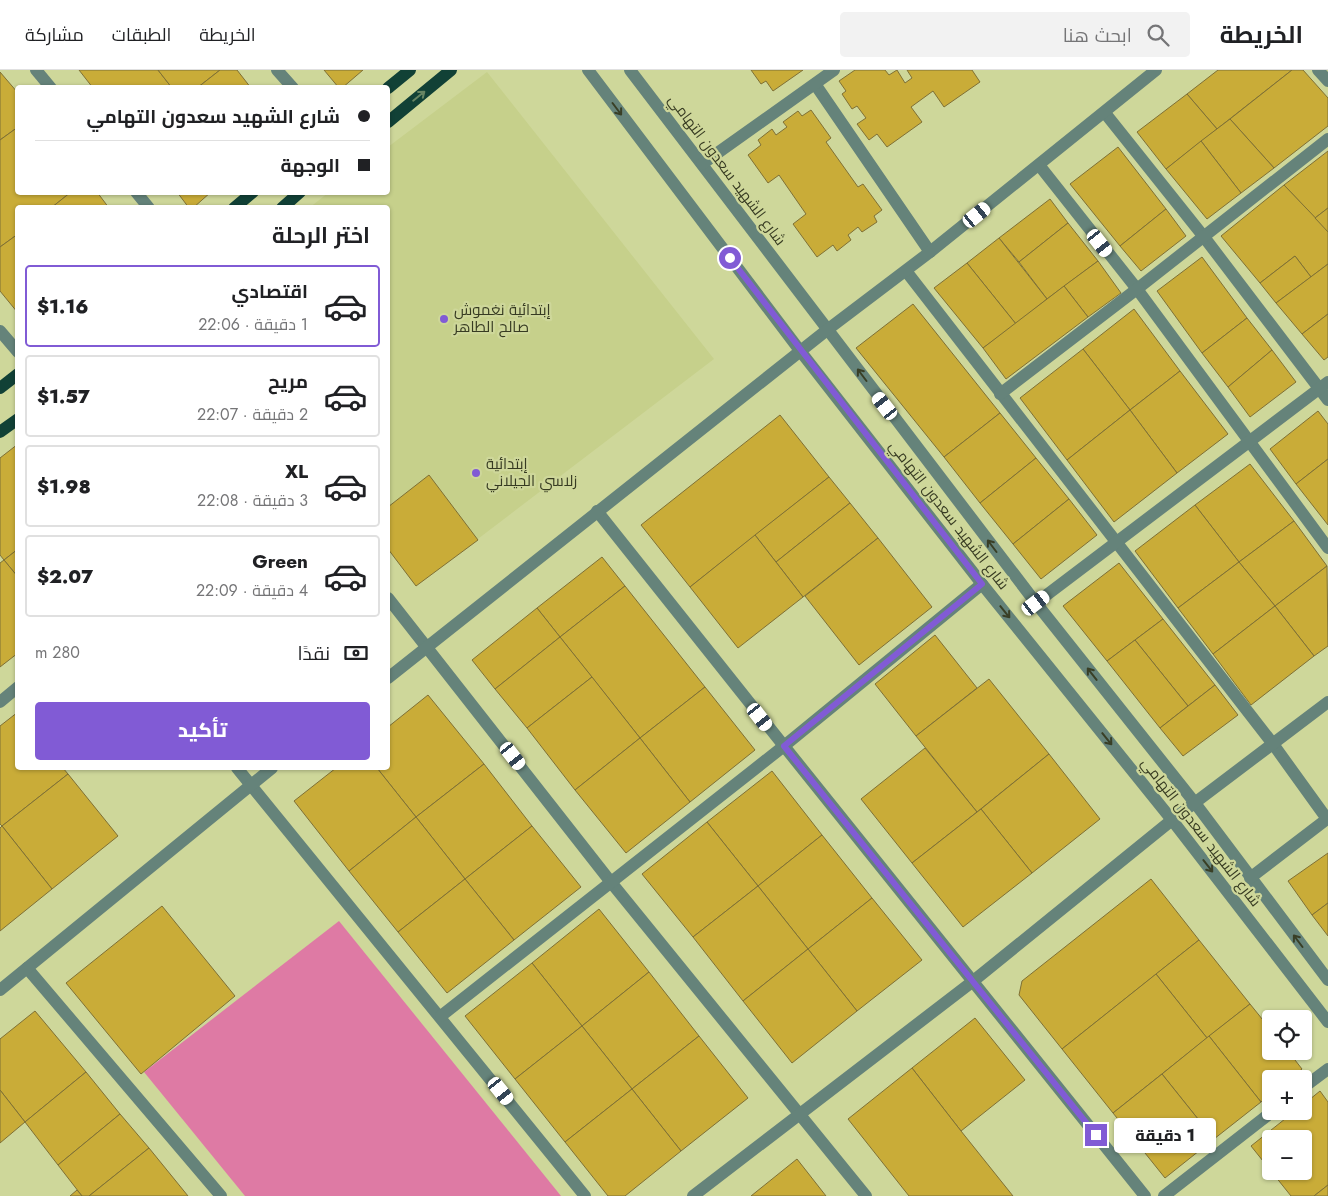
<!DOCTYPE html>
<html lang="ar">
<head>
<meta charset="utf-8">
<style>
  :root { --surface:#fff; --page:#f2f2f2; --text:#202124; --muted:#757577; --line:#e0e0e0; --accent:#815bd5 }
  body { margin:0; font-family:Jost,Cairo,sans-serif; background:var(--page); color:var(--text); direction:rtl; height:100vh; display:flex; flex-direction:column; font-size:19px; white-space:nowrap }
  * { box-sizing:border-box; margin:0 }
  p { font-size:16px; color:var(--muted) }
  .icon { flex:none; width:28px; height:28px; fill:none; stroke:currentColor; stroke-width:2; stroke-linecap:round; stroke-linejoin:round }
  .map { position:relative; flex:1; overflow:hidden; direction:ltr }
  .side { position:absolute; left:15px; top:135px; width:375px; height:565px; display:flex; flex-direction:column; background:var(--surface); border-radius:5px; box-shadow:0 1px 4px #0004; direction:rtl }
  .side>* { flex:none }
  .banner { position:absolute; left:15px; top:15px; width:375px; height:110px; border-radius:5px; box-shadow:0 1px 4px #0004; direction:rtl; display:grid; align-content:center; height:110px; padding:0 20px; background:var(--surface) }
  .tools { position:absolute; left:1262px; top:940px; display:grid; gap:10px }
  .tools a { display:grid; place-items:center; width:50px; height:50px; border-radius:5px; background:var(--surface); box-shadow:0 1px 4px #0004; font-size:25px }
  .end { position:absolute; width:22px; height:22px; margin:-11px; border:6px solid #815bd5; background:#fff; box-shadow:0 0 0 2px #fff }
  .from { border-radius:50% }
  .bubble { position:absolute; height:35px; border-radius:5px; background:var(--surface); box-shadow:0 1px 4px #0004; font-size:16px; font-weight:800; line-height:35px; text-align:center; direction:rtl }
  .car { position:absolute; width:15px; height:30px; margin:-15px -8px; border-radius:6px; box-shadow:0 0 4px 1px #0007; background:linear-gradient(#fff 24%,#345 0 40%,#fff 0 76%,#345 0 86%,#fff 0) }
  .banner b { display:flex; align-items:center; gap:18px; height:48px; font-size:19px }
  .banner b+b { border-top:1px solid var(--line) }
  .banner i { width:12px; height:12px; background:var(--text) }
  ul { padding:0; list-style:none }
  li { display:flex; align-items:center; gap:15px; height:82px; margin:0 10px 8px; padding:0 10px; border:2px solid var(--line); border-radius:5px }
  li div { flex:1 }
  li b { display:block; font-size:19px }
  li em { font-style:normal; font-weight:800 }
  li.selected { border-color:var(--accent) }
  li>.icon { width:45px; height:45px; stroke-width:1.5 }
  h2 { padding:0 20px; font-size:22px; line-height:60px }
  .pay { display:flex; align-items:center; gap:12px; height:55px; padding:0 20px; font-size:19px }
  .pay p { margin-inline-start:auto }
  .primary-button { display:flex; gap:10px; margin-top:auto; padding:10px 20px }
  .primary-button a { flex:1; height:58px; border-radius:5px; background:var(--accent); color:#fff; font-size:20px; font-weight:800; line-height:58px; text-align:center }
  header { display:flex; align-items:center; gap:30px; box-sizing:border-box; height:70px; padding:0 25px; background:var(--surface); border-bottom:1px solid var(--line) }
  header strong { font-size:24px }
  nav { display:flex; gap:28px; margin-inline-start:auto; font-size:18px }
  .search { width:350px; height:45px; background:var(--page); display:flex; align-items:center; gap:12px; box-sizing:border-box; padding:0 18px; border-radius:5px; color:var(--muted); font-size:19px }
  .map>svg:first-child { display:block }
  .built { fill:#c6d08b }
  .green { fill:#de7aa4 }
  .building { fill:#c9ac38; stroke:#7f7035; fill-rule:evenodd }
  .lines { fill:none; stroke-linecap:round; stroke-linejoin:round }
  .minor { stroke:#65837a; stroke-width:12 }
  .major { stroke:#114136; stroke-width:12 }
  .oneway { stroke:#668463 }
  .oneway2 { stroke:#393f26 }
  .route { stroke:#815bd5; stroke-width:6 }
  .poi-dot { fill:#815bd5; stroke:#ced79a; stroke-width:2 }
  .labels { text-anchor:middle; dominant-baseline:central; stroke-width:4.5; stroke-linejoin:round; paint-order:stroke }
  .street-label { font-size:15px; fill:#373b22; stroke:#ced79a }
  .poi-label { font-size:15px; fill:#373b22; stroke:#ced79a; text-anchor:start }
</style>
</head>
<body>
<header>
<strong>الخريطة</strong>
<div class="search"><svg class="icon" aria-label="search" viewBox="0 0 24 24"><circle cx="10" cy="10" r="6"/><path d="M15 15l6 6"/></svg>ابحث هنا</div>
<nav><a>الخريطة</a><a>الطبقات</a><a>مشاركة</a></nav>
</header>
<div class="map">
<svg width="1328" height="1126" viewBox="0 0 1328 1126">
  <rect width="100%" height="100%" fill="#ced79a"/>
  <path class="built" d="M487,2L714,289L416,516L388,479V138H309L328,123L388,122V77Z"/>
  <path class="green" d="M339,851L561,1126H245L144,1002Z"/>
  <g class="building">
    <path d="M79,0H158L172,18H93Z"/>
    <path d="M158,0H220L197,18H172Z"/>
    <path d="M220,0H237L251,18H197Z"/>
    <path d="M324,0H363L342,18H339Z"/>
    <path d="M751,0H803L773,21L766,11L761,14Z"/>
    <path d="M855,0H885L889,5L897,0L905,13L912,8L907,0H972L980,12L944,37L933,21L911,37L922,52L887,77L877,64L869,70L857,54L866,48L857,36L852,39L842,24L846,21L839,11Z"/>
    <path d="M1218,0H1292L1217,59L1187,24Z"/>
    <path d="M1292,0H1303L1328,28V56L1274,98L1230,49Z"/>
    <path d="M0,2L18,23V57L0,70Z"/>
    <path d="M1187,24L1217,59L1166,99L1137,62Z"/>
    <path d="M811,40L831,68L826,72L858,117L863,114L882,140L874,146L877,152L862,162L858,157L848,165L851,170L837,181L833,175L817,187L793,154L806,144L779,105L768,113L748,85L761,75L758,70L772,59L776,65L787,57L783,52L798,41L802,46Z"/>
    <path d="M1230,49L1274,98L1241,123L1201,71Z"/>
    <path d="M18,57V122H71L51,138H18V164L0,177V70Z"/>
    <path d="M1201,71L1241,123L1207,149L1166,99Z"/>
    <path d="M1118,77L1166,139L1120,176L1070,114Z"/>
    <path d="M1328,81V138L1315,148L1284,115Z"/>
    <path d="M1284,115L1328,161V194L1311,207L1295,186L1260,213L1221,166Z"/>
    <path d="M71,122H97L109,138H51Z"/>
    <path d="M177,122H211L193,138H189Z"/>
    <path d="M1050,129L1068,153L1019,192L999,168Z"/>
    <path d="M1328,138V162L1315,148Z"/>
    <path d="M1166,139L1186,166L1141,201L1120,176Z"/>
    <path d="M1068,153L1098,191L1047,229L1019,192Z"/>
    <path d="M18,164V243L0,221V177Z"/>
    <path d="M999,168L1047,229L1016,254L967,193Z"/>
    <path d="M1295,186L1311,207L1276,233L1260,213Z"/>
    <path d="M1202,187L1247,248L1202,283L1157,221Z"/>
    <path d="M1098,191L1121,223L1088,247L1064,216Z"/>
    <path d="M967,193L1016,254L983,278L934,218Z"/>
    <path d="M1328,194V244L1302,264L1276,233Z"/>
    <path d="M1064,216L1088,247L1006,309L983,278Z"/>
    <path d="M913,234L1000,343L944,387L856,278Z"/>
    <path d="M1134,239L1180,301L1130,340L1083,279Z"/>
    <path d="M1328,244V287L1324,290L1302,264Z"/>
    <path d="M1247,248L1272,280L1228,317L1202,283Z"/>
    <path d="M1083,279L1130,340L1067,390L1020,328Z"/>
    <path d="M1272,280L1296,312L1250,347L1228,317Z"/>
    <path d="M1180,301L1228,364L1177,403L1130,340Z"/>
    <path d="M1130,340L1177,403L1114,452L1067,390Z"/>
    <path d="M1318,341L1328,354V389L1296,414L1270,379Z"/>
    <path d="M1000,343L1036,388L980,433L944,387Z"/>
    <path d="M780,345L829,407L690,517L641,455Z"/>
    <path d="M18,374V479L4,490L0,485V388Z"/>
    <path d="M1036,388L1069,429L1013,474L980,433Z"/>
    <path d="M1328,389V455L1296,414Z"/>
    <path d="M1250,394L1294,451L1239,492L1195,435Z"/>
    <path d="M429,405L478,470L416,516L388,479V437Z"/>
    <path d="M829,407L850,433L776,492L755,465Z"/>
    <path d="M1069,429L1097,465L1041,509L1013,474Z"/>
    <path d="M850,433L878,468L803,527L776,492Z"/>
    <path d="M1195,435L1239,492L1178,538L1135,481Z"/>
    <path d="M1294,451L1327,496L1275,536L1239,492Z"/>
    <path d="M755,465L803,527L738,578L690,517Z"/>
    <path d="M878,468L932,537L859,595L805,526Z"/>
    <path d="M18,479V507L4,490Z"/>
    <path d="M602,487L625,516L560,567L537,538Z"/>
    <path d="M4,490L18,507V583L0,597V493Z"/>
    <path d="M1239,492L1275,536L1213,584L1178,538Z"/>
    <path d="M1119,493L1163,549L1107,591L1063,536Z"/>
    <path d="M1327,496L1328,576L1314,586L1275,536Z"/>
    <path d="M625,516L705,617L640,668L560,567Z"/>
    <path d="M1275,536L1314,586L1251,635L1213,584Z"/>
    <path d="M537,538L560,567L495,619L472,590Z"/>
    <path d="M1163,549L1215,615L1188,636L1135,570Z"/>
    <path d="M935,565L977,618L916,666L875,614Z"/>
    <path d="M560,567L592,607L527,658L495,619Z"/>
    <path d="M1135,570L1188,636L1160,658L1107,591Z"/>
    <path d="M592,607L640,668L575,720L527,658Z"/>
    <path d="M989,609L1049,684L977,742L916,666Z"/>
    <path d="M1215,615L1238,645L1183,686L1160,658Z"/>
    <path d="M705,617L755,680L690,732L640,668Z"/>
    <path d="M428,625L484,694L416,747L377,698H388V657Z"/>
    <path d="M18,642V698H63L68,704L2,756L0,754V656Z"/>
    <path d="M640,668L690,732L626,783L575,720Z"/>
    <path d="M925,678L977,742L912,793L861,729Z"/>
    <path d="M1049,684L1100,749L1032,803L981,739Z"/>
    <path d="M484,694L532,756L465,809L416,747Z"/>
    <path d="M336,698H377L416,747L349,801L294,731Z"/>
    <path d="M772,701L822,765L758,816L707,752Z"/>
    <path d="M68,704L118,766L52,819L2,756Z"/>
    <path d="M981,739L1032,803L963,857L912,793Z"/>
    <path d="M416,747L465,809L398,862L349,801Z"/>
    <path d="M707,752L758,816L693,867L642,804Z"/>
    <path d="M2,756L52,819L0,861V758Z"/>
    <path d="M532,756L581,817L514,870L465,809Z"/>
    <path d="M822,765L872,828L808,879L758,816Z"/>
    <path d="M1328,783V833L1312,845L1288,811Z"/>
    <path d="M465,809L514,870L447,923L398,862Z"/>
    <path d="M1151,809L1199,870L1062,979L1019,925L1022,911Z"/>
    <path d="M758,816L808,879L743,931L693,867Z"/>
    <path d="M872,828L922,890L857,941L808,879Z"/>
    <path d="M1328,833V866L1312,845Z"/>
    <path d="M162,836L235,926L141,1004L66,913Z"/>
    <path d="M599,839L649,902L582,956L532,893Z"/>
    <path d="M1199,870L1250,934L1207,968L1156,904Z"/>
    <path d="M808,879L857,941L792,993L743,931Z"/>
    <path d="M532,893L582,956L515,1009L465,946Z"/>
    <path d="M649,902L699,966L632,1019L582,956Z"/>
    <path d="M1156,904L1207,968L1113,1043L1062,979Z"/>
    <path d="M1250,934L1271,960V981H1288L1302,999L1290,1009H1271V1024L1261,1032L1209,966Z"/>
    <path d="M35,941L86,1002L25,1052L0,1020V969Z"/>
    <path d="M975,948L1025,1010L961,1061L912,998Z"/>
    <path d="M582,956L632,1019L565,1072L515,1009Z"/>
    <path d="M699,966L748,1028L681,1081L632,1019Z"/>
    <path d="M1209,966L1261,1032L1214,1069L1162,1004Z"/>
    <path d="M912,998L961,1061L1013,1126H909L848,1049Z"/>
    <path d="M86,1002L120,1044L58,1095L25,1052Z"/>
    <path d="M1162,1004L1214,1069L1165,1108L1113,1043Z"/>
    <path d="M632,1019L681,1081L625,1126H608L565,1072Z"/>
    <path d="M0,1020L25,1052L0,1073Z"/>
    <path d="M1320,1021L1328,1032V1115L1314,1126H1291L1251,1076L1295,1041H1304V1034ZM1271,1069H1304V1101H1271Z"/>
    <path d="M120,1044L149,1078L89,1126H82L58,1095Z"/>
    <path d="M149,1078L188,1126H89Z"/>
    <path d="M797,1089L826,1126H751Z"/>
    <path d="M1328,1115V1126H1314Z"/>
    <path d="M77,1120L82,1126H70Z"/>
  </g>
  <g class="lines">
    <g class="minor">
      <path d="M36,0L51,18"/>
      <path d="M277,0L293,18"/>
      <path d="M588,0L801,282L982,514L1172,750L1328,952"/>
      <path d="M630,0L1036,533L1195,733L1328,910"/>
      <path d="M1318,0L1328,11"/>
      <path d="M815,14L930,182"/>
      <path d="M1105,43L1204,167L1328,330"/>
      <path d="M702,94L834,0"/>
      <path d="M1039,95L1137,219L1328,478"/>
      <path d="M136,122L149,138"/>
      <path d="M906,201L1273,674L1327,749L1250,808"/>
      <path d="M0,261L18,282"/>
      <path d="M1000,324L1137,219L1328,69"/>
      <path d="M597,441L784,676L1145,1126"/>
      <path d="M388,528L610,811L866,1126"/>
      <path d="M1036,533L1328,312"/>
      <path d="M388,608L827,260L930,182L1156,0"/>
      <path d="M0,632L18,617"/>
      <path d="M237,698L585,1126"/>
      <path d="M27,898L221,1126"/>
      <path d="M0,920L272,698"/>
      <path d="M441,946L784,676L982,514"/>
      <path d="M1304,1017L1328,999"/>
      <path d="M693,1126L972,912L1172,750L1328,632"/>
      <path d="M1164,1126L1273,1041"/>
    </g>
    <g class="major">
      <path d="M388,18L410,0"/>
      <path d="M388,52L451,0"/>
      <path d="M234,138L253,122"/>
      <path d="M282,138L300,122"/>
      <path d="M0,318L18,304"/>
      <path d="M0,362L18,349"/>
    </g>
  </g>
  <defs><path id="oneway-shaft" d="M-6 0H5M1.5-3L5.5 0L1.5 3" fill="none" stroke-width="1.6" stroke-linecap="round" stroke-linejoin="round" transform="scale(1.25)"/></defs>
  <use class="oneway" href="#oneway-shaft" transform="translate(419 26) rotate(-39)"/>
  <g class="oneway2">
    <use href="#oneway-shaft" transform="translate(617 39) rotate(53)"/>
    <use href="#oneway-shaft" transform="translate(862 305) rotate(-127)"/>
    <use href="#oneway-shaft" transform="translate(992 476) rotate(-127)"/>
    <use href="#oneway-shaft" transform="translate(1005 542) rotate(51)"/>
    <use href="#oneway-shaft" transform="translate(1092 604) rotate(-128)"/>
    <use href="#oneway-shaft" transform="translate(1107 669) rotate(51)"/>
    <use href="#oneway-shaft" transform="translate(1208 796) rotate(52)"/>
    <use href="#oneway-shaft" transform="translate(1298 871) rotate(-127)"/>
  </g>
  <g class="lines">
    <path class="route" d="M730,188L982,514L784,676L1096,1065"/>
  </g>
  <g class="poi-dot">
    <circle cx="444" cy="249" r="5"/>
    <circle cx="476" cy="403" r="5"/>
  </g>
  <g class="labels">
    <g class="street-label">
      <text transform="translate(727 100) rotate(53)">شارع الشهيد سعدون التهامي</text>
      <text transform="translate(949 445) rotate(52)">شارع الشهيد سعدون التهامي</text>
      <text transform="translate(1201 762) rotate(52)">شارع الشهيد سعدون التهامي</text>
    </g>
    <g class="poi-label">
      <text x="454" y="240">إبتدائية نغموش<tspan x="454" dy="17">صالح الطاهر</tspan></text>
      <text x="486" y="394">إبتدائية<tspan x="486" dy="17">زلاسي الجيلاني</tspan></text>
    </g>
  </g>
</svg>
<div class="tools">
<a><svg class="icon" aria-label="locate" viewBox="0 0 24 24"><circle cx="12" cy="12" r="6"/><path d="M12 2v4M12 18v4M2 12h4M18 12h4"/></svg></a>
<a>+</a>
<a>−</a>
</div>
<i class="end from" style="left:730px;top:188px"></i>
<i class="end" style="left:1096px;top:1065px"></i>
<div class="bubble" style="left:1114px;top:1048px;width:102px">1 دقيقة</div>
<i class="car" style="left:977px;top:145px;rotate:51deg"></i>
<i class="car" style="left:1100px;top:173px;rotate:142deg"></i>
<i class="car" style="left:885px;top:336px;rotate:322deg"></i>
<i class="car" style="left:1036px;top:533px;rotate:53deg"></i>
<i class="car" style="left:760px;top:647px;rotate:142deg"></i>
<i class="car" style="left:513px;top:686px;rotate:142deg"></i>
<i class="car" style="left:501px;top:1021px;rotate:141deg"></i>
<div class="banner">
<b><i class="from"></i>شارع الشهيد سعدون التهامي</b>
<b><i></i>الوجهة</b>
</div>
<section class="side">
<h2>اختر الرحلة</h2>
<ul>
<li class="selected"><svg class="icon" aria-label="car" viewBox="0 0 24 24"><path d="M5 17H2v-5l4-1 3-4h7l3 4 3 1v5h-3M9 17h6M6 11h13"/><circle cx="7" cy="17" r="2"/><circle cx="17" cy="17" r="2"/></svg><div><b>اقتصادي</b><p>1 دقيقة · 22:06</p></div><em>$1.16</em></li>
<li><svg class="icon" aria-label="car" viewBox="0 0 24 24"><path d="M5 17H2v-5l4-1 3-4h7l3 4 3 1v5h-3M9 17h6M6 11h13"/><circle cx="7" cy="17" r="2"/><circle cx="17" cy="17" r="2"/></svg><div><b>مريح</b><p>2 دقيقة · 22:07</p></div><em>$1.57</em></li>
<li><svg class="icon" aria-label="car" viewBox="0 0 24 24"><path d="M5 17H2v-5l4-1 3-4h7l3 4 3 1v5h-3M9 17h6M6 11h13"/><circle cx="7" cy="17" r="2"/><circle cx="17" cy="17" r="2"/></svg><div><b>XL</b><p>3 دقيقة · 22:08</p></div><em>$1.98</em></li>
<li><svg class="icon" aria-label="car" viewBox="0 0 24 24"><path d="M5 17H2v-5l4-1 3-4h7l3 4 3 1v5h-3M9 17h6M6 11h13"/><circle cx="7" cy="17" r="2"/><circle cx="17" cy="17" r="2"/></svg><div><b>Green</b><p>4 دقيقة · 22:09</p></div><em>$2.07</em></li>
</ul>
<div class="pay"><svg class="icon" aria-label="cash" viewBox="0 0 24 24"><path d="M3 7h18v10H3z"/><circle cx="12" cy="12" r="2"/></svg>نقدًا<p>280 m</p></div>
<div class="primary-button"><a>تأكيد</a></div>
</section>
</div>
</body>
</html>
